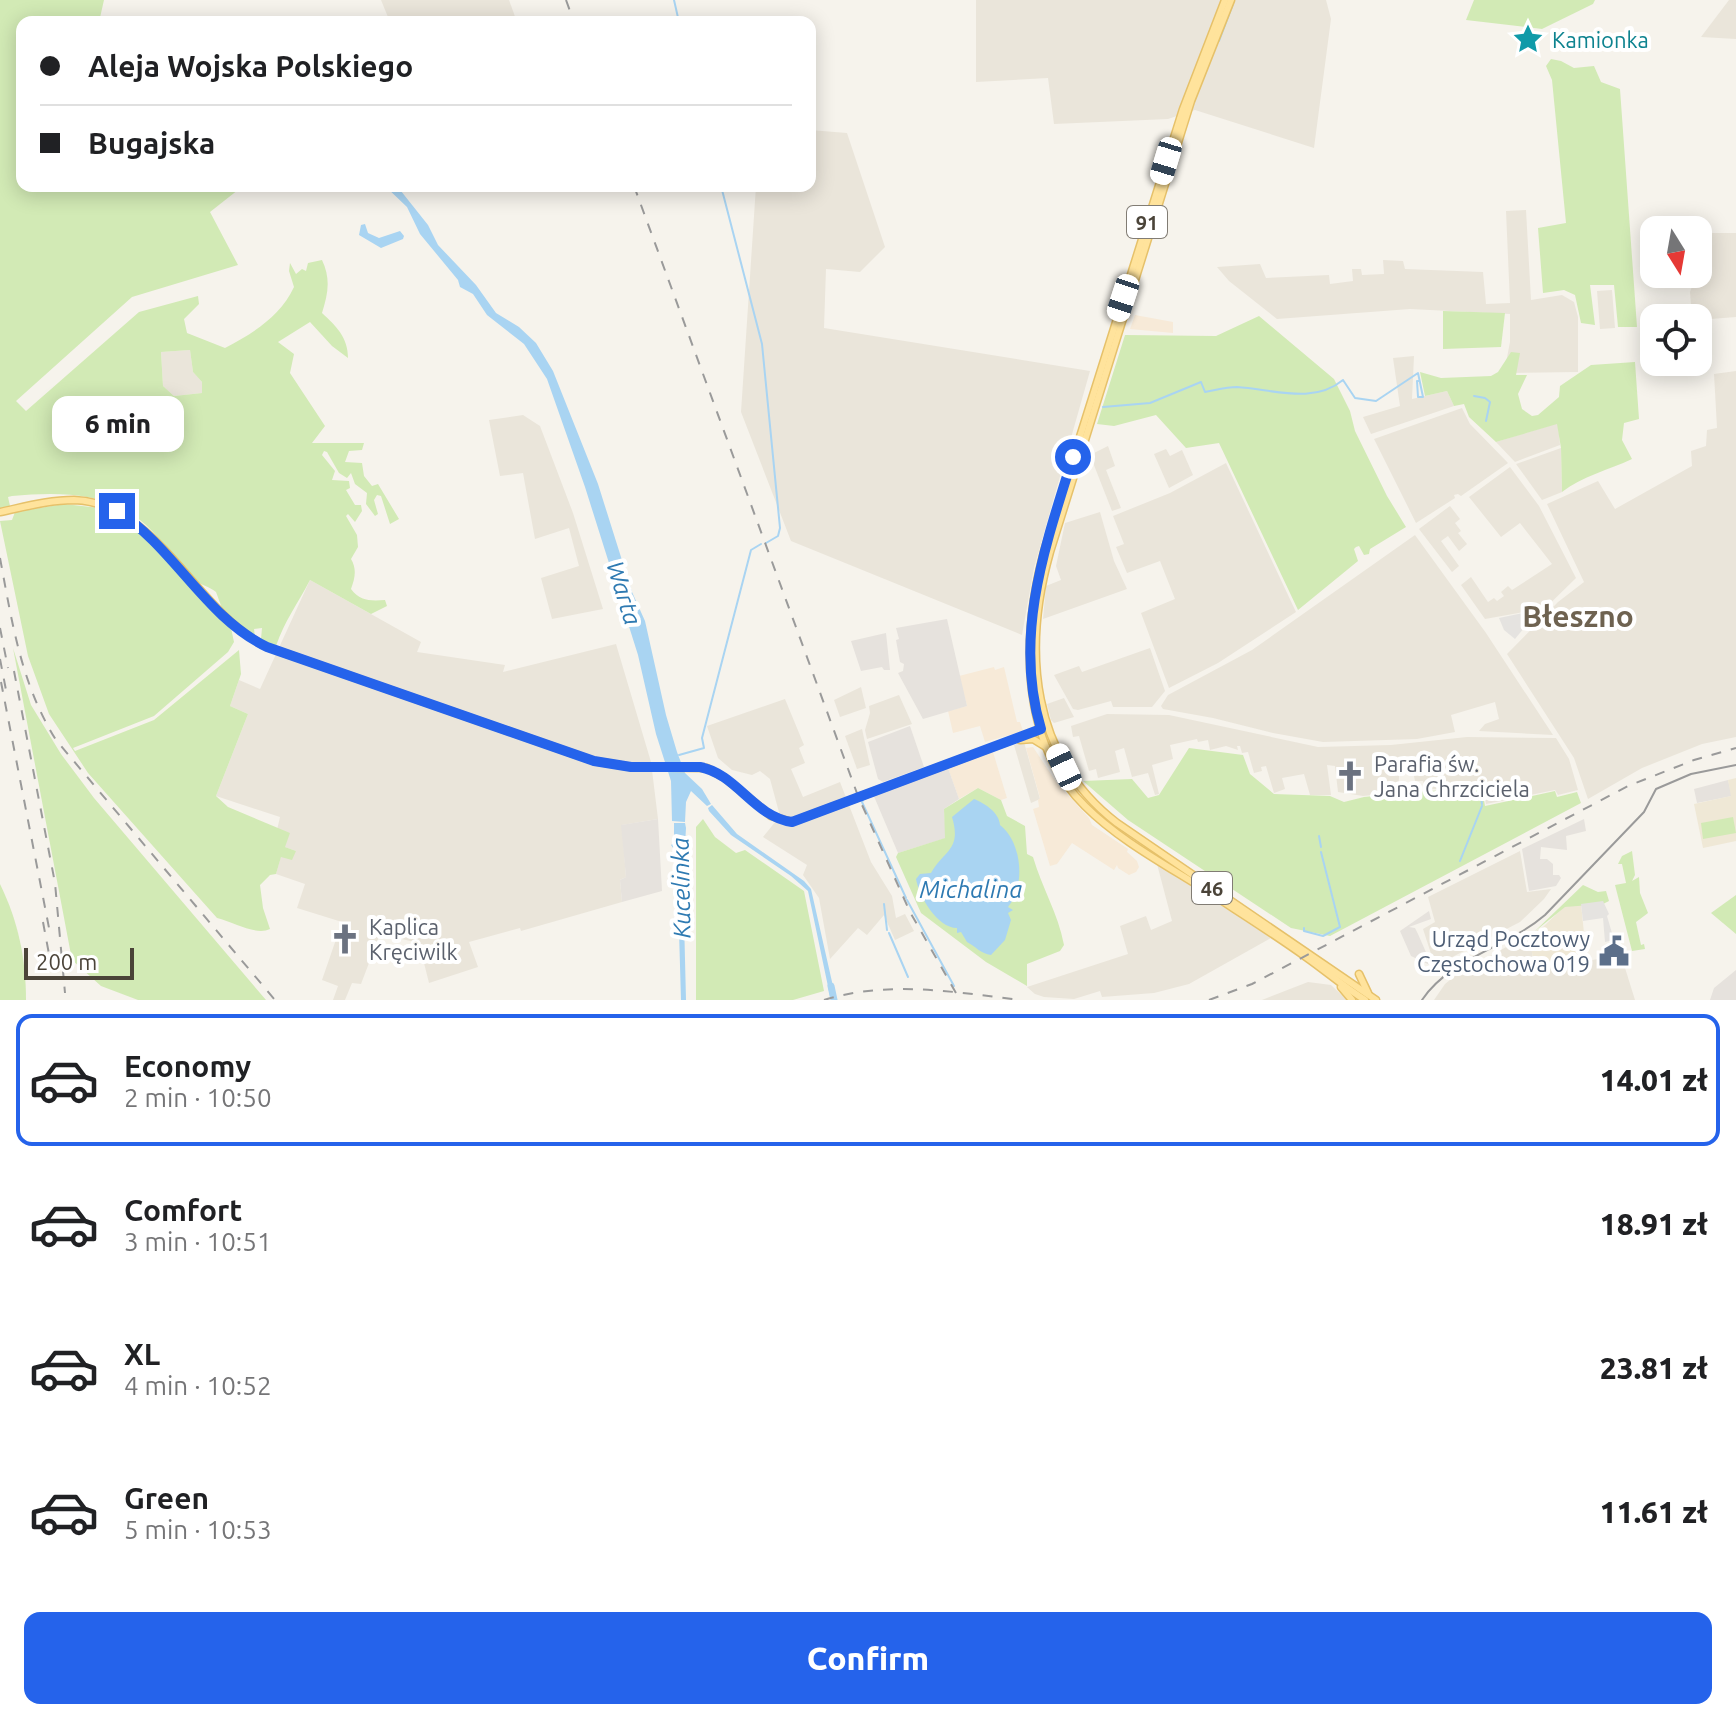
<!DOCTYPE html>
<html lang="en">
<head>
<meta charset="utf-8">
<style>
  :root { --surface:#fff; --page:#f6f6f6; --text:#202124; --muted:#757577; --line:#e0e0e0; --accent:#2563eb }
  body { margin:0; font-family:Ubuntu,sans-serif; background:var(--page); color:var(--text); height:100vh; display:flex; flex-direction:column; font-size:30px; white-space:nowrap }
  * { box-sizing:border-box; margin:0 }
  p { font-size:26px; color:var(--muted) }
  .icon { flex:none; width:44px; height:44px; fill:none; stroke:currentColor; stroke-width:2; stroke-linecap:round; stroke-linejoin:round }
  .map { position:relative; height:1000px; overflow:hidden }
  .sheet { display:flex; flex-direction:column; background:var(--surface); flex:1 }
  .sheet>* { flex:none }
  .hud { position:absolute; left:16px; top:16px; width:800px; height:176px; border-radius:16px; box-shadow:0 4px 20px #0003; display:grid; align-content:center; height:176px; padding:0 24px; background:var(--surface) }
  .needle { width:52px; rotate:169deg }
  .tools { position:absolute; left:1640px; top:216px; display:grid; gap:16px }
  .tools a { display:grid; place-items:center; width:72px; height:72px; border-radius:16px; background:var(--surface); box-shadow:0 4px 20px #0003; font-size:40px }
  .scale { position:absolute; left:24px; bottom:20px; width:110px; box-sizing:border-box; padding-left:8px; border:4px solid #4b4439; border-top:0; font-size:22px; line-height:28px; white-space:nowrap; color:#4b4439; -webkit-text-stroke:6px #fff; paint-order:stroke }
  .end { position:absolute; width:36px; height:36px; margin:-18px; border:10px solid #2563eb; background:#fff; box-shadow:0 0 0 4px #fff }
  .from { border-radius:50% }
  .bubble { position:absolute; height:56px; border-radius:16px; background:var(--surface); box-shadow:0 4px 20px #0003; font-size:26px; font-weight:800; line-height:56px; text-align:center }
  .car { position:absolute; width:24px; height:48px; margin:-24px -12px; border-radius:10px; box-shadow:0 0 6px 2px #0007; background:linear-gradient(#fff 24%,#345 0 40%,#fff 0 76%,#345 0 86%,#fff 0) }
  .hud b { display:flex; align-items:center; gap:28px; height:76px; font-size:30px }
  .hud b+b { border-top:2px solid var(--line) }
  .hud i { width:20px; height:20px; background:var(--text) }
  ul { padding:14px 0 0; list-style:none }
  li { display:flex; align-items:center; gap:24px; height:132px; margin:0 16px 12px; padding:0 8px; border:4px solid transparent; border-radius:16px }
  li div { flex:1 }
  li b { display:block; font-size:30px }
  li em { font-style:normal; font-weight:800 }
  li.current { border-color:var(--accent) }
  li>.icon { width:72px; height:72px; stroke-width:1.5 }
  .primary-button { display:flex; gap:16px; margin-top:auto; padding:16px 24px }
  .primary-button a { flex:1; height:92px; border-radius:16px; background:var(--accent); color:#fff; font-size:32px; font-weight:800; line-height:92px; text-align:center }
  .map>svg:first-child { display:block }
  .residential { fill:#eae5da }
  .commercial { fill:#f7ead8 }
  .industrial { fill:#e6e2dd }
  .education { fill:#efe8d6 }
  .green { fill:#d2eab5; fill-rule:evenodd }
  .parking { fill:#e5e3e0 }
  .water { fill:#a9d4f2 }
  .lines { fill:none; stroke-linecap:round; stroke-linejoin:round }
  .stream { stroke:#a9d4f2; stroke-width:2 }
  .river { stroke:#a9d4f2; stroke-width:7 }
  .primary-casing { stroke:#e6c16a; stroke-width:9 }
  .primary { stroke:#ffe39c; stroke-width:6 }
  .tram { stroke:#9a9a9a; stroke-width:2 }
  .rail { stroke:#9a9a9a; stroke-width:2; stroke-dasharray:10 10; stroke-linecap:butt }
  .route { stroke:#2563eb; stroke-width:10 }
  .labels { text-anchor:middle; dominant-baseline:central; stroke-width:8; stroke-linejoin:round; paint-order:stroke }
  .shield { fill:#fff; stroke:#817c74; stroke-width:2 }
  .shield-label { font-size:20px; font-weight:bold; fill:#4b4439 }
  .culture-label { font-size:22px; fill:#0d838f; stroke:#fff; text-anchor:start }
  .worship-label { font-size:22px; fill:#5b616d; stroke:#fff; text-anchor:start }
  .service-label { font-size:22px; fill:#4e5e75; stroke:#fff; text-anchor:end }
  .water-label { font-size:24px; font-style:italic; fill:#2e7ab2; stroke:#fff }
  .district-label { font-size:30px; font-weight:bold; fill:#6e6250; stroke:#fff }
</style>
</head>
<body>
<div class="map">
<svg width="1736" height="1000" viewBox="0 0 1736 1000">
  <rect width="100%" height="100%" fill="#f6f3ec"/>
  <g class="residential">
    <path d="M381,0H509L517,22H390Z"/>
    <path d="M976,0H1326L1331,19L1314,148L1195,110L1168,119L1054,124L1048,78L976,82Z"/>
    <path d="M1729,0H1736V39L1701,37Z"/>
    <path d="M810,130L847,133L885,247L860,272L826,269L824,328L1090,371L1034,568L1022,635L791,541L741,412L756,186H810Z"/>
    <path d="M1526,210L1531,300L1562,295L1574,302L1578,317V372L1504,373L1510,342V314L1410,309L1277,319L1229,281L1217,267L1260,264L1266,278L1329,275L1330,284L1353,281L1352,269H1361L1362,275L1384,274L1383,260L1403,261L1405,269L1483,272L1486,304L1510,303L1506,211Z"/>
    <path d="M1711,233H1736V317L1698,320L1692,318L1690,292Z"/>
    <path d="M1612,290L1615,328L1600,329L1597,291Z"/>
    <path d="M190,350L193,372L202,382V393L174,396L163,386L161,352Z"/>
    <path d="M1414,356L1412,399L1447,391L1454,406L1371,434L1363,417L1400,406L1393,358Z"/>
    <path d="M1736,371V737L1702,744L1642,768L1588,799L1574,758L1507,654L1558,602L1584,582L1547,504L1598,481L1615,509L1692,466L1691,451L1706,446L1707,430L1717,428L1714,374Z"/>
    <path d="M1462,408L1470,424L1508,463L1461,496L1458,494L1454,495L1455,498L1416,523L1374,439Z"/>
    <path d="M523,415L540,426L573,513L603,609L552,619L541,578L579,566L569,528L535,539L523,473L500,476L489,420Z"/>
    <path d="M1558,423L1560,445L1515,462L1496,442Z"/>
    <path d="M1108,446L1115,466L1106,470L1121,508L1112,511L1090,455Z"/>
    <path d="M1561,448L1562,492L1542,500L1516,464Z"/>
    <path d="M1166,449L1170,456L1182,450L1193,475L1169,488L1154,454Z"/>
    <path d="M1226,463L1296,612L1218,663L1169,688L1141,613L1175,599L1160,561L1127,573L1116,547L1124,544L1113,516L1170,493Z"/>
    <path d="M1510,467L1539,506L1576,578L1525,628L1524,612L1485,619L1461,585L1471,577L1488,602L1494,598L1497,601L1504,596L1501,592L1508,586L1512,590L1552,564L1520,523L1501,537L1469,497Z"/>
    <path d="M1450,506L1460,519L1455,523L1461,531L1458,533L1467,544L1459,551L1448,536L1441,541L1459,566L1452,572L1419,529Z"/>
    <path d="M1100,512L1114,561L1127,589L1043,619L1046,586L1061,580L1056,566L1065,523Z"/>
    <path d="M1415,535L1486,633L1553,735L1479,731L1485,724L1499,719L1495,702L1451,715L1455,732L1417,739L1323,742L1273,733L1213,718L1163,709L1161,706L1168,695L1252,650Z"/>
    <path d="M310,580L421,642L417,652L505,665L503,672L616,644L651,762L658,819L622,825L626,877L620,880L622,902L521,931L520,928L469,942L478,967L429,983L419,943L380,934L361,984L352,983L345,1000H333L338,986L322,980L342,922L297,908L305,884L276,874L281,856L296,851L285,847L277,830L280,817L216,796L248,714L230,706L239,680L260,689Z"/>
    <path d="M1150,648L1165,691L1152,707H1113L1111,701L1078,710L1073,709L1054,675L1079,666L1082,672Z"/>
    <path d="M861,687L866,708L840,717L834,700Z"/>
    <path d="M899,695L912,724L867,739L865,730L870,713L869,706Z"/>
    <path d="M1064,698L1074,717L1054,723L1051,720L1047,704Z"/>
    <path d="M785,699L804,745L799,748L805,763L791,769L803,797L840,782L871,862L892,896L896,918L905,914L914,931L895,940L884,915L867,935L858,928L830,959L819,898L803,875L807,865L763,837L780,816L770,779L760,771L752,775L732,770L718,758L707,726Z"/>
    <path d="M1107,714L1169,715L1318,747L1391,745L1467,737L1556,738L1569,759L1578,790L1558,795L1555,790L1486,804L1483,788L1426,789L1423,781H1415L1411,762H1400L1398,792L1363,796L1338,792L1335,766L1327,765L1331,795H1310L1304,774L1282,778L1285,789L1274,793L1266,766L1261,767L1262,771L1254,773L1248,752L1242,753L1240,746H1237L1238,750L1226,746L1210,750L1208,740L1198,742L1197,739L1170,745L1173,759L1152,765L1159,794L1155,795L1148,773L1132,777L1124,748L1115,751L1120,772L1098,778L1096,769L1089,771L1079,736L1073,737L1071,726Z"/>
    <path d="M862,729L870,765L857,769L845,736Z"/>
    <path d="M1024,742L1040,799L1031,803L1014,745Z"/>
    <path d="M1520,851L1527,892L1551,889L1544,899L1520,922L1435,966L1423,929L1435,922L1428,897Z"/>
    <path d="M1157,864L1271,938L1189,984L1154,993L1102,997L1100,991L1074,999L1044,997L1035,994L1027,987L1128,954L1120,926L1146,916L1151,930L1172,921Z"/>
    <path d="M1529,934L1535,970L1621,955L1635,1000H1434L1445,984L1455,976Z"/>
    <path d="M1308,982L1331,985L1347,1000H1262Z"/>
  </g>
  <g class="commercial">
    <path d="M1135,315L1173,322V333L1130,329Z"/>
    <path d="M994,667L995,670L1004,667L1017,722H1020L1023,731L985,742L980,726L953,733L948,711L967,706L959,676Z"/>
    <path d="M1033,747L1057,783L1089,818L1092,825L1128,849L1127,852L1137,861L1139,867L1136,872L1129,875L1118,868L1117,865L1114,870L1072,843L1057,864L1050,866L1033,809L1039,807L1038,800L1040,798L1026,748Z"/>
    <path d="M993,752L1007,798L1001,800L978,788L959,799L948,768Z"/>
  </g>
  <g class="industrial">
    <path d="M947,619L967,706L923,719L898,673L903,671L904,664L900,662L896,640L899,639L896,628Z"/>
    <path d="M886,633L890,670H884L882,667L861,671L851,641Z"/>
    <path d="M910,726L924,767L883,782L878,779L868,742Z"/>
    <path d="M948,768L959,799L944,809L946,838L898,853L873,794Z"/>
    <path d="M1728,780L1732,796L1697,803L1694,789Z"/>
    <path d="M658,819L662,891L622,902L620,880L626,877L621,825Z"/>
    <path d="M1584,819L1586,831L1566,836L1567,850L1541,847L1540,859H1547L1553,864V875H1559L1561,878L1556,886L1529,891L1522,849Z"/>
    <path d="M1429,911L1431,919L1409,927L1415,928L1418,934L1432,966L1411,956L1400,931Z"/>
    <path d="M1736,970V1000H1710L1714,988Z"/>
  </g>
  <g class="education">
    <path d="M1736,778V841L1703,848L1694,804L1731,796L1728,780Z"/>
    <path d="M1581,904L1587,962L1535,970L1529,935L1543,927L1564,907Z"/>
  </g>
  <g class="green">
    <path d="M0,0H104L99,22H22V186H243L210,212L238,265L132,297L16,401L26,411L139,312L198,296L199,304L184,319L187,333L225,348C253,333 280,317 294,287L289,271L290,263L296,274L302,269L306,271L308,263L322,260C331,279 328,294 322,313C336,326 348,337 348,358L332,346L310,322L278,342L294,354L290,373L325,426L312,443H364L362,450L349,451L345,462L362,463L364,476L372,486L378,484L399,519L390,524L381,496L377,495L374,500L378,514L375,516L366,504L367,493L355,484L351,473L347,478L339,473L327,452L324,451L322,455L335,471L332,480L349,481L350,488L346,490L355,505H361L362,511L355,522L348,514L346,516L357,535L358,547L351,559C357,569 355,578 351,589C360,601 370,601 385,600L387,606L371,614L310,580C297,605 285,620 276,646L261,639L262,628L254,629L255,637L223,611L216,592C210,587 201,585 195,580C177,564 164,542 146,525C108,491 59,492 12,496L8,497L10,506L0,508ZM190,350L193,372L202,382V393L174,396L163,386L161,352Z"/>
    <path d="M1474,0H1595L1593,4L1542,29L1466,20Z"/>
    <path d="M1551,59L1561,61L1574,68L1594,66L1601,82L1620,89L1637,327H1618L1614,285H1590L1595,325L1581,323L1575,295L1564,290L1543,293L1538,228L1566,223L1552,80L1546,66Z"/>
    <path d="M1443,311L1505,313L1501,347L1443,349Z"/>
    <path d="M1259,316L1334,379L1350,411L1355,431L1387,496L1406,527L1370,549L1369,554L1364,555L1359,546L1356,547L1354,549L1358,561L1298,610L1219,443L1186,448L1156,415L1114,426L1097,424L1125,335L1216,336Z"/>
    <path d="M1511,352L1520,353L1516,375H1527L1518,394L1522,409L1532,416L1538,415L1559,397L1560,386L1591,365L1635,362L1639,419L1624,423L1622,440L1632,459C1609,470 1582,476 1562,492L1561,448L1557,424L1496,442L1469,417L1464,404L1454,406L1447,391L1425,396L1420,372L1441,378L1491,376L1498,372Z"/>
    <path d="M64,504L100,508L138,527L231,628L234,642L228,652L154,716L73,748L75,751L154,720L239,650L241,674L230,706L248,714L216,796L228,807L290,833L285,847L296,851L292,860L281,857L276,874L270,875L260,885L263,908L270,929C256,936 234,922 217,918L88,773L49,714L28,656L0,521L12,520L15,512Z"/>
    <path d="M13,648L31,705L61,754L94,798L266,1000H138L101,986L72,960Z"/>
    <path d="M1189,748L1243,755L1250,774L1274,794L1330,796L1344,802L1364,797L1427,791L1482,789L1485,806L1555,791L1557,797L1577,792L1581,803L1330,936L1291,928L1128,820L1083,781L1132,779L1148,798L1159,795Z"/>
    <path d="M978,788L1001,800L1007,816L1025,826L1027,854L1033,857C1042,888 1058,913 1064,945L1060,951L1027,964V986L986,962L921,913L896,857L898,853L945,838L944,809Z"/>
    <path d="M1733,817L1736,833L1703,839L1701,823Z"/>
    <path d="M703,819L715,837L736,853L745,850L804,891L824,991L793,1000H696V827Z"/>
    <path d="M1632,851L1635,875L1632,881L1639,877L1640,893L1648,913L1636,922L1641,945L1644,944L1645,949L1632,951L1615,885L1626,883L1622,864H1618L1622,856Z"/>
    <path d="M0,884C18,921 26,958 26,1000H0Z"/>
    <path d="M1583,885L1598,892L1606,891L1609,901L1603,904L1565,907L1534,932Z"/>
    <path d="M1736,895V934L1711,913Z"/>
  </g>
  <g class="parking">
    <path d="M1523,613L1524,628L1515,639L1504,630L1499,618Z"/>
    <path d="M1603,901L1609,914L1607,916L1614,940L1605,942L1603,918L1583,921L1581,904Z"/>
  </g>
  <g class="water">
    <path d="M385,186H397L428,225L438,245L476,285L496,313L519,327L536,343L553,371L598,484L632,592L645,621L666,715L677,752L685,773L702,789L711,804L707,806L691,791L686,802L685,822L672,821L671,781L656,734L638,655L585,487L547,379L524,344L487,315L473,294L460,287L458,280L420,234L407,207Z"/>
    <path d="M365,224L368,233L379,238L400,231L404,236L403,239L381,248L359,235L361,225Z"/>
    <path d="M974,799C984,803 999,812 1000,825C1022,842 1026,886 1008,907L1013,910L1008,913L1011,920L1005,940L991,955C981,954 975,946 967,942L961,932L957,933V928C937,928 919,896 916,879L920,874L931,873C944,850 962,850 952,817Z"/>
    <path d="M712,805L737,834L804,881L811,889L835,995L830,996L808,891L791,876L731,835L709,811L708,808Z"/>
    <path d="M674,823H685L686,828L683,878L686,1000H681L677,863L676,852L671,845L674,843Z"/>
  </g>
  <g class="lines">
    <g class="stream">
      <path d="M674,0L679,22"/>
      <path d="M1219,41L1233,4"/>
      <path d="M721,186L762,344L780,528L778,536L766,543"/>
      <path d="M1474,396L1485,398L1490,402L1486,421"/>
      <path d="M1103,407L1150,403L1201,382L1205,392C1216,390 1227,387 1237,387C1272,389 1313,405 1343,380L1355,398L1376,401L1418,373L1423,397H1418L1417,381H1419"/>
      <path d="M679,755L704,748L702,738L751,550L761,544"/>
      <path d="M1480,791L1482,804"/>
      <path d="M864,798L862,802L906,898"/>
      <path d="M1319,836L1321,847"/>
      <path d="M1460,861L1482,806"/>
      <path d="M907,900L954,986"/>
      <path d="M884,904L887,930"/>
      <path d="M1304,928V931L1323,936L1340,927L1321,852"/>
      <path d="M889,933L908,977"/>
    </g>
    <path class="river" d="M831,986L834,1000"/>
    <g class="primary-casing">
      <g id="primary">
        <path d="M1225,0L1183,109L1045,548C1022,632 1018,740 1085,806C1120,841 1168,866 1210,893C1242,914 1274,934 1306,957C1326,971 1344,987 1365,1000"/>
        <path d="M1231,0L1191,101L1050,552C1022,651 1031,757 1117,823L1376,1000"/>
        <path d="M0,512C24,507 49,500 74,500C157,502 196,613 267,647L594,761L631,767L707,768L725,778L771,816L792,822L1044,728"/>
        <path d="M1020,740L1033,739L1046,747"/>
        <path d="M1359,974L1368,993"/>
        <path d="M1341,987L1352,1000"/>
      </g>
    </g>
    <use href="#primary" class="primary"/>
    <path class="tram" d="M1422,1000C1450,958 1508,947 1545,915L1644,812L1656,789L1691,774L1736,765"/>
    <g class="rail">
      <path d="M566,0L574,22"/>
      <path d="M634,186L858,796L910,912L960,1000"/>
      <path d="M0,558C12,622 21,684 56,740L275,1000"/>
      <path d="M0,628L8,668"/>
      <path d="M0,659L6,690"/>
      <path d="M14,671L55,883L65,993"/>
      <path d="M1,682L50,933"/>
      <path d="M43,922L54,981"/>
      <path d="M824,1000C890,980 953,992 1020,1000"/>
      <path d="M1209,1000L1252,984L1628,786L1694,760L1736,748"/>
    </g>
  </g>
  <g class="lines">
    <path class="route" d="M117,511C174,547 205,617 267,647L594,761L631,767H700C737,774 754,817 792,822L1041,729C1013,636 1045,546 1073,457"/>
  </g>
  <defs>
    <g id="sight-bare" transform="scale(2.4)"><path d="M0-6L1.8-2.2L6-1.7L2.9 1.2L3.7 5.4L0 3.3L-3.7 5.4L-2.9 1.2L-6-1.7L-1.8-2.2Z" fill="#0f9aa8" stroke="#fff" stroke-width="2.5" paint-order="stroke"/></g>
    <g id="church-bare" transform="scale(2.4)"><path d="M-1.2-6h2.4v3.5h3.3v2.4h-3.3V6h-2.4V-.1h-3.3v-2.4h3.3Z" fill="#6b7280" stroke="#fff" stroke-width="2.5" paint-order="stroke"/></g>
    <g id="civic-bare" transform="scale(2.4)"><path d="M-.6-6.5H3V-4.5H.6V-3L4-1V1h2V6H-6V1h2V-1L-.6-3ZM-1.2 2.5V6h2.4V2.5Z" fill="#5c6f8a" stroke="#fff" stroke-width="2.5" paint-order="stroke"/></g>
  </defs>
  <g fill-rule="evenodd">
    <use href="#sight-bare" x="1528" y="39"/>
    <use href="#church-bare" x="1350" y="776"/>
    <use href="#church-bare" x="345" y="939"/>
    <use href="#civic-bare" x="1614" y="951"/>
  </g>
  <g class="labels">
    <g class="shield">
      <rect x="1127" y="206" width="40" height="32" rx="6"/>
      <rect x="1192" y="872" width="40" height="32" rx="6"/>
    </g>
    <g class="shield-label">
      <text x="1147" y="222">91</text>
      <text x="1212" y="888">46</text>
    </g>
    <g class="culture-label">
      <text x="1552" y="39">Kamionka</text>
    </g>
    <g class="worship-label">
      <text x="1374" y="763">Parafia św.<tspan x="1374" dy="25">Jana Chrzciciela</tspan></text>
      <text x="369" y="926">Kaplica<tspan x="369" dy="25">Kręciwilk</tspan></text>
    </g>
    <g class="service-label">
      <text x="1590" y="938">Urząd Pocztowy<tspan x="1590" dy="25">Częstochowa 019</tspan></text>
    </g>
    <g class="water-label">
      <text transform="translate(624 593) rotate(73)">Warta</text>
      <text transform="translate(681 888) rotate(-91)">Kucelinka</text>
      <text x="971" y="889">Michalina</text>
    </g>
    <g class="district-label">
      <text x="1578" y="616">Błeszno</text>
    </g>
  </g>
</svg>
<div class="tools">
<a><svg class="needle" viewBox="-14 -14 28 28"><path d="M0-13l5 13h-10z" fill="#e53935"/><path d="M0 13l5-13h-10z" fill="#757577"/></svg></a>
<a><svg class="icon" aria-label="locate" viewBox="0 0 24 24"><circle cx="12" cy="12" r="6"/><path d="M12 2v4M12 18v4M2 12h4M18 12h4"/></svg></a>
</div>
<div class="scale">200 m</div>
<i class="end from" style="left:1073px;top:457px"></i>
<i class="end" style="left:117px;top:511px"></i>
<div class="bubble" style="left:52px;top:396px;width:132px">6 min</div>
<i class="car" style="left:1166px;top:161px;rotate:197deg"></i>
<i class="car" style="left:1123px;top:298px;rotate:198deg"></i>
<i class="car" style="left:1064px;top:767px;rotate:335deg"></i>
<div class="hud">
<b><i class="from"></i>Aleja Wojska Polskiego</b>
<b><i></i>Bugajska</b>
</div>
</div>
<section class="sheet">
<ul>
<li class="current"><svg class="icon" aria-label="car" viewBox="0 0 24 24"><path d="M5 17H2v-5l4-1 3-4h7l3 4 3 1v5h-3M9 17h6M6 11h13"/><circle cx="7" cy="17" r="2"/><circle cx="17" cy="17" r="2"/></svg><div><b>Economy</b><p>2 min · 10:50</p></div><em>14.01 zł</em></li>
<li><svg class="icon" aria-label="car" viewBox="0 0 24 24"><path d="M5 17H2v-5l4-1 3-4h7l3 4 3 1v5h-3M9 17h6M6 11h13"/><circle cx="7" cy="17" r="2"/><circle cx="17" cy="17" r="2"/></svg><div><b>Comfort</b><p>3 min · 10:51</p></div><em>18.91 zł</em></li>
<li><svg class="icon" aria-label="car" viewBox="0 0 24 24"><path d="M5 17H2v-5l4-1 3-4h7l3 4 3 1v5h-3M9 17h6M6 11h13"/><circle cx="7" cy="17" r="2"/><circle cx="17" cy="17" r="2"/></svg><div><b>XL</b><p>4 min · 10:52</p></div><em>23.81 zł</em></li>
<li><svg class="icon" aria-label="car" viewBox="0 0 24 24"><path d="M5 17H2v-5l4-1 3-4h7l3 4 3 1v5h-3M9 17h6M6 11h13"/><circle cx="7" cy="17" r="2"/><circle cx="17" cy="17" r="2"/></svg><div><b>Green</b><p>5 min · 10:53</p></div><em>11.61 zł</em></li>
</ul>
<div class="primary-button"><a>Confirm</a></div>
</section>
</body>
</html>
